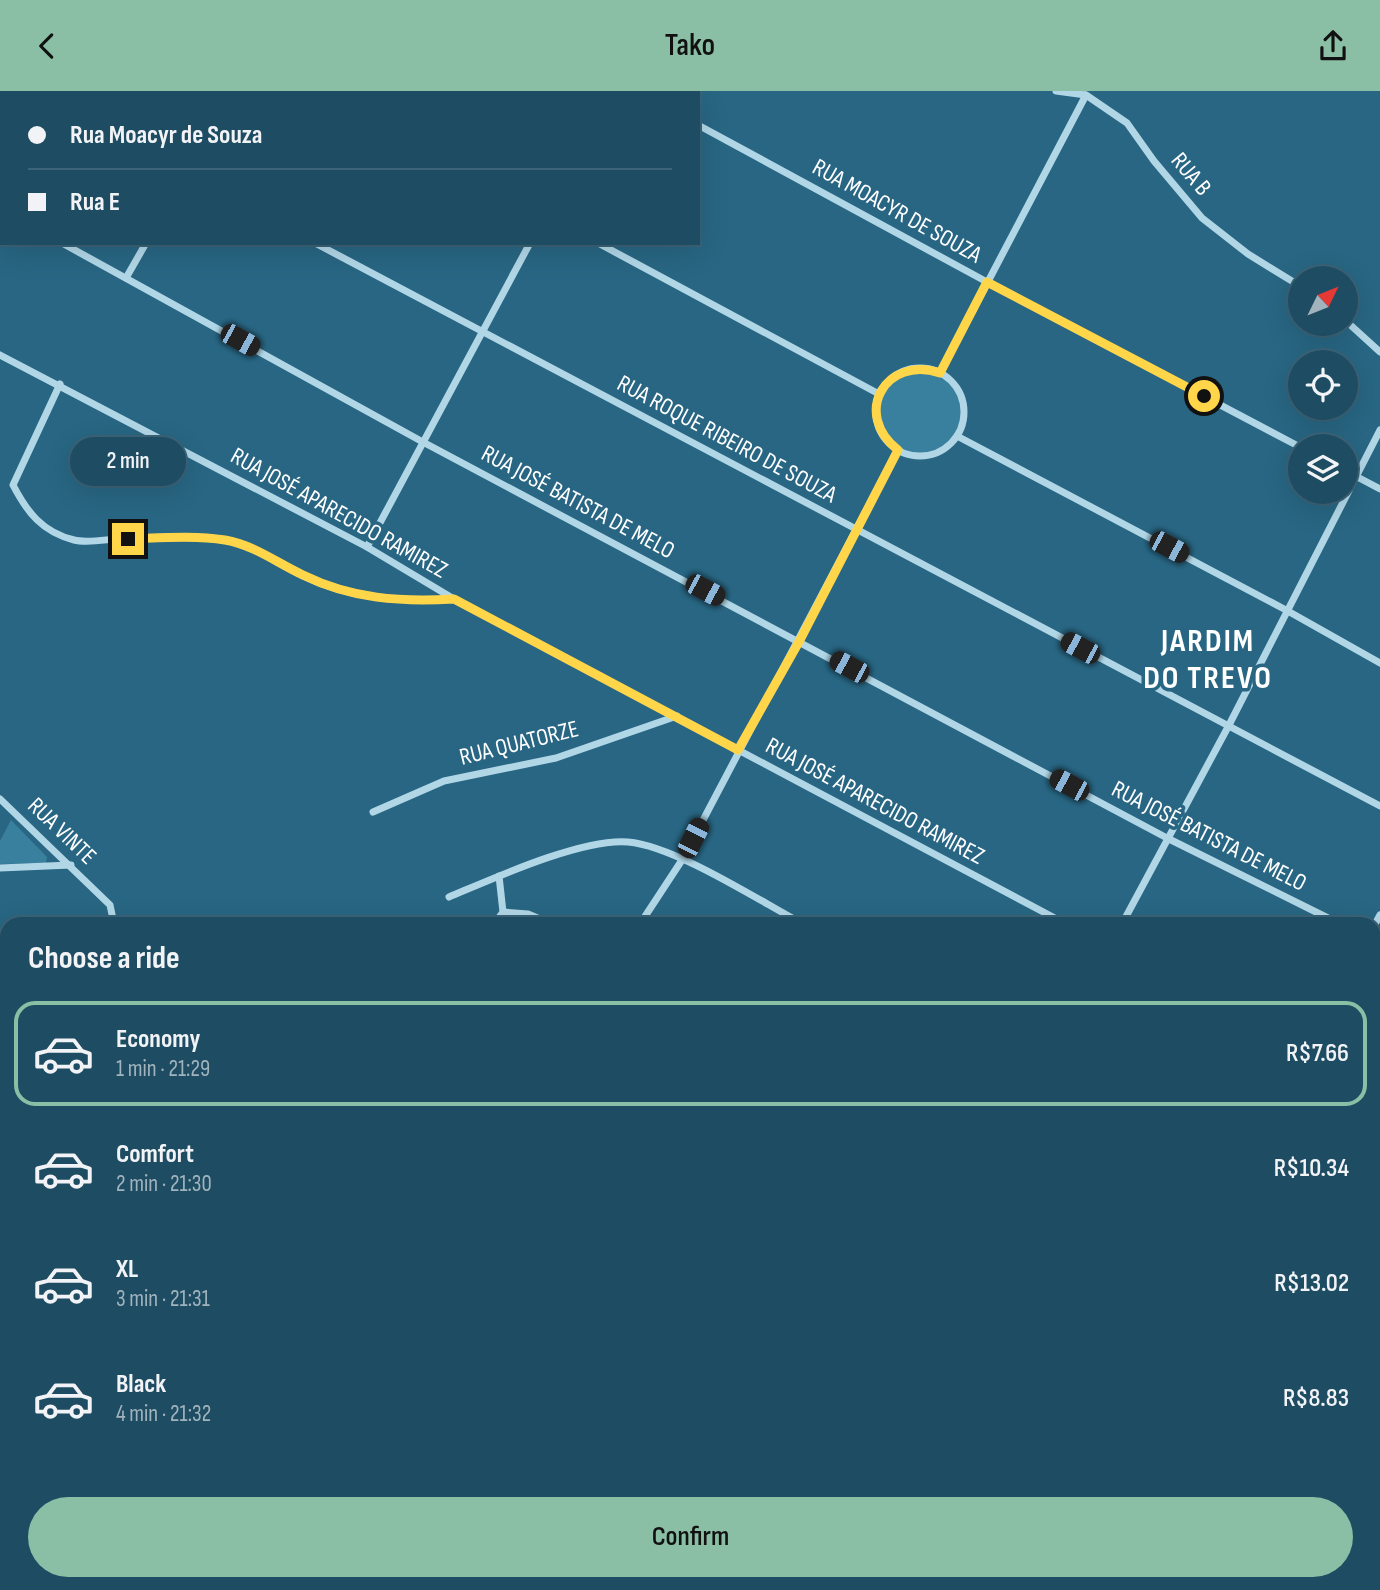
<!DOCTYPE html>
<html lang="en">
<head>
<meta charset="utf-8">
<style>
  :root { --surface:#1e4c62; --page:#2b566b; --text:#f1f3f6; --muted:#a1b4be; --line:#3c6377; --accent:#8abfa5 }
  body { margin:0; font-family:"Sofia Sans Condensed",sans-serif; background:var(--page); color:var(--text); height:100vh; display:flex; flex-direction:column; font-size:26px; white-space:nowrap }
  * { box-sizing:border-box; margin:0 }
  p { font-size:23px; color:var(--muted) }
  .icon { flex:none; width:38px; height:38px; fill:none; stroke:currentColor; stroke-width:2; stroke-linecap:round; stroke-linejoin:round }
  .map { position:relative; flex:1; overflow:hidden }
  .side { position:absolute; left:0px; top:826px; width:1381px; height:674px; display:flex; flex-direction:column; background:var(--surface); border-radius:21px 21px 0 0; box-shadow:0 7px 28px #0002,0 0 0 2px var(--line) }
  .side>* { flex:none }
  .hud { position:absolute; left:0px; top:0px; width:700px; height:154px; box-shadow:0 7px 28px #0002,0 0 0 2px var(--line); display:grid; align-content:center; height:154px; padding:0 28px; background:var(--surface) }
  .needle { width:46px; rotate:47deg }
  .controls { position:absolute; left:1288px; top:175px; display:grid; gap:14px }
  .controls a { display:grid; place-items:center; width:70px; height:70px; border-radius:50%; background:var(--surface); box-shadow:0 7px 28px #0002,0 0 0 2px var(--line); font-size:35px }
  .end { position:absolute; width:32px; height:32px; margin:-16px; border:9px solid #ffd54a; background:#111; box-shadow:0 0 0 4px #111 }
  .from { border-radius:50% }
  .bubble { position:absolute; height:49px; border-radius:24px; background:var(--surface); box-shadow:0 7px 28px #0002,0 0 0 2px var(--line); font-size:23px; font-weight:600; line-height:49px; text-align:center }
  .car { position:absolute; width:21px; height:42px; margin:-21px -10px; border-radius:9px; box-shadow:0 0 5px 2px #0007; background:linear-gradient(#222 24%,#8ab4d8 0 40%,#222 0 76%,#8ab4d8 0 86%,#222 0) }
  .hud b { display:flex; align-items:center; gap:24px; height:66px; font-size:26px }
  .hud b+b { border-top:2px solid var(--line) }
  .hud i { width:18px; height:18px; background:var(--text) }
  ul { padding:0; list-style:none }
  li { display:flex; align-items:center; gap:21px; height:105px; margin:0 14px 10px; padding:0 14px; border:4px solid transparent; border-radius:21px }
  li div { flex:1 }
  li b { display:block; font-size:26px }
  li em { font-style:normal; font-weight:600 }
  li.on { border-color:var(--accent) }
  li>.icon { width:63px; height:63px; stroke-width:1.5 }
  h2 { padding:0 28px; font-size:32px; line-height:84px }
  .button { display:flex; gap:14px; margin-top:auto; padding:14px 28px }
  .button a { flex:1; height:80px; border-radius:42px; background:var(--accent); color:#111; font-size:28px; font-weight:600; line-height:80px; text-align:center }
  header { display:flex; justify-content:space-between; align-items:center; height:91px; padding:0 28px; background:var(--accent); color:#111; font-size:32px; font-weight:600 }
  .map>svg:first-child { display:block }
  .green { fill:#39809e }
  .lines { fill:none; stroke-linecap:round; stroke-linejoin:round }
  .service { stroke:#b1d7e7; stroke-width:5 }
  .minor { stroke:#b1d7e7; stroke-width:7 }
  .route { stroke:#ffd54a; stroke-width:9 }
  .labels { text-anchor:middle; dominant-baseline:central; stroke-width:7; stroke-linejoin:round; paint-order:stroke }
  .street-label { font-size:24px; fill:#fff; stroke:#286683 }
  .district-label { font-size:32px; font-weight:bold; letter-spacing:2px; fill:#fff; stroke:#286683 }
</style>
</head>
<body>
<header><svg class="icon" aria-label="back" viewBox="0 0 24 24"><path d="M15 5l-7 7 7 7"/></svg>Tako<svg class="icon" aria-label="share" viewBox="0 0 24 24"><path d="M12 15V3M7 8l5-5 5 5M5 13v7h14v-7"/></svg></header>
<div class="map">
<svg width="1380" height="1499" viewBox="0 0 1380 1499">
  <rect width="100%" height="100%" fill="#286683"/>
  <g class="green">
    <circle cx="920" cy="321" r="41"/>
    <path d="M11,729L47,766L46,772L0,773V750Z"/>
    <path d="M0,863H7V1493H473L477,1499H0Z"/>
  </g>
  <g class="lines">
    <g class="service">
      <path d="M486,1493L490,1499"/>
      <path d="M796,1493L818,1499"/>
      <path d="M817,1499L827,1493"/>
      <path d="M930,1499L940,1493"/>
    </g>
    <g class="minor">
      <path d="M44,0L47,2"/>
      <path d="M310,0L313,2"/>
      <path d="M637,0L640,2"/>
      <path d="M1056,0L1086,4L1127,32L1154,70L1202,127L1248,163L1300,195"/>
      <path d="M228,2L229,0"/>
      <path d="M616,2L617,0"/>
      <path d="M698,34L987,191L1300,356"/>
      <path d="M0,119L2,120"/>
      <path d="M62,152L421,350L1167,747L1340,833"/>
      <path d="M315,152L1380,715"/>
      <path d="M598,152L879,303"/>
      <path d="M126,187L146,152"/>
      <path d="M1346,230L1380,261"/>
      <path d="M0,264L367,456L454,508L1066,833"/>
      <circle cx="920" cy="321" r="44"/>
      <path d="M940,282L1086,4"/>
      <path d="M60,293L13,394C27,421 42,441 74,449C86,452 103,449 116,448C151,447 188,445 223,449C252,453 276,471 301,484C350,508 399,511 452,508"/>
      <path d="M957,345L1286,519L1380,572"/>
      <path d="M1346,380L1380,398"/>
      <path d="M367,456L530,152"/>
      <path d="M0,708L110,814L114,833"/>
      <path d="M373,721L444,690L556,667L677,625"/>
      <path d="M0,777L71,774"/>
      <path d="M449,806C492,788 582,747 628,751C675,755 758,809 803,833"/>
      <path d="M503,821L528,823L552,833"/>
      <path d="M494,833L503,821L499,785"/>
      <path d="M640,833L682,769L898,359"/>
      <path d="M1122,833L1228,636L1380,339"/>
      <path d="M1374,835L1380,824"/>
      <path d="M1374,850L1380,854"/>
      <path d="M1374,989L1380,992"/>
      <path d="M1374,1136L1380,1139"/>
      <path d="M1374,1241L1380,1237"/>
    </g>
  </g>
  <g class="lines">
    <path class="route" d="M128,448C159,447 194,444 225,449C254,454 277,472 303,484C352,508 400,511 454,508L738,659L800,549L898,359C852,323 885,264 940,282L987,191L1204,305"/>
  </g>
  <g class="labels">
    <g class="street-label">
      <text transform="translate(1191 83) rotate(50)">RUA B</text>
      <text transform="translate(897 120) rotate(29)">RUA MOACYR DE SOUZA</text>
      <text transform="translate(727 348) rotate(28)">RUA ROQUE RIBEIRO DE SOUZA</text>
      <text transform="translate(578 411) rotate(28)">RUA JOSÉ BATISTA DE MELO</text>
      <text transform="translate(339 422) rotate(29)">RUA JOSÉ APARECIDO RAMIREZ</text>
      <text transform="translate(519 652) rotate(-14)">RUA QUATORZE</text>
      <text transform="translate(875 710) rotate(28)">RUA JOSÉ APARECIDO RAMIREZ</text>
      <text transform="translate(62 740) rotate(44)">RUA VINTE</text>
      <text transform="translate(1209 745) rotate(27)">RUA JOSÉ BATISTA DE MELO</text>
    </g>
    <g class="district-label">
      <text x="1208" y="550">JARDIM<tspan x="1208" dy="37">DO TREVO</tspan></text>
    </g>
  </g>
</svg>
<div class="controls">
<a><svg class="needle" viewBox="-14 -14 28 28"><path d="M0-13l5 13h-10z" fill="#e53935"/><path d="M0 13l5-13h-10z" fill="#a1b4be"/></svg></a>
<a><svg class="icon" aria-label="locate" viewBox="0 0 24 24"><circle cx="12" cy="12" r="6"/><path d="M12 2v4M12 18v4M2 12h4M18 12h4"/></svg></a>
<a><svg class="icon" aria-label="layers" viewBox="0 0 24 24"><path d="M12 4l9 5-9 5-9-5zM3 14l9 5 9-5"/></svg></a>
</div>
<i class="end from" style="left:1204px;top:305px"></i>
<i class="end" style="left:128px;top:448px"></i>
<div class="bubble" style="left:70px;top:346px;width:116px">2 min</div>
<i class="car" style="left:240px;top:249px;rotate:119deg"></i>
<i class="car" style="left:1169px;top:456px;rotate:118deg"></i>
<i class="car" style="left:705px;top:499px;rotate:118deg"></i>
<i class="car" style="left:1080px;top:557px;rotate:298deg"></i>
<i class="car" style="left:849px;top:576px;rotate:298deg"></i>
<i class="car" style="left:1069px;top:694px;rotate:298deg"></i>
<i class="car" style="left:693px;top:747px;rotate:27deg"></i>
<div class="hud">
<b><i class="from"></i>Rua Moacyr de Souza</b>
<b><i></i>Rua E</b>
</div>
<section class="side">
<h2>Choose a ride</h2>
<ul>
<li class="on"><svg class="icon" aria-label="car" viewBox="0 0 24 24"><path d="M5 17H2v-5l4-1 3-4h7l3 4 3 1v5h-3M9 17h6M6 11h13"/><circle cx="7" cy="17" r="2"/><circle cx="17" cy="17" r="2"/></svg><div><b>Economy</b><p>1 min · 21:29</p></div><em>R$7.66</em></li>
<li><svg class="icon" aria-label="car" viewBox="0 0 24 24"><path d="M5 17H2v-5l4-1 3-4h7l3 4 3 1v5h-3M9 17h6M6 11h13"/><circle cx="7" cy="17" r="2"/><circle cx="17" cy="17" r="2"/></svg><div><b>Comfort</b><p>2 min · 21:30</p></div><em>R$10.34</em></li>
<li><svg class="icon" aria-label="car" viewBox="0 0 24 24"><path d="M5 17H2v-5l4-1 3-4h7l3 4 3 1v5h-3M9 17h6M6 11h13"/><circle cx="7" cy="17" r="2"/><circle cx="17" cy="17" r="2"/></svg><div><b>XL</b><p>3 min · 21:31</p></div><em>R$13.02</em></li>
<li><svg class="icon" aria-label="car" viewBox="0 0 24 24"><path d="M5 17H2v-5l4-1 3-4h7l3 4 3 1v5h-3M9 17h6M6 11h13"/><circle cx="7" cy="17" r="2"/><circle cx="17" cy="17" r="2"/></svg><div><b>Black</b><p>4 min · 21:32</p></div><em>R$8.83</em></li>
</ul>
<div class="button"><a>Confirm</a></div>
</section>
</div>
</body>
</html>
